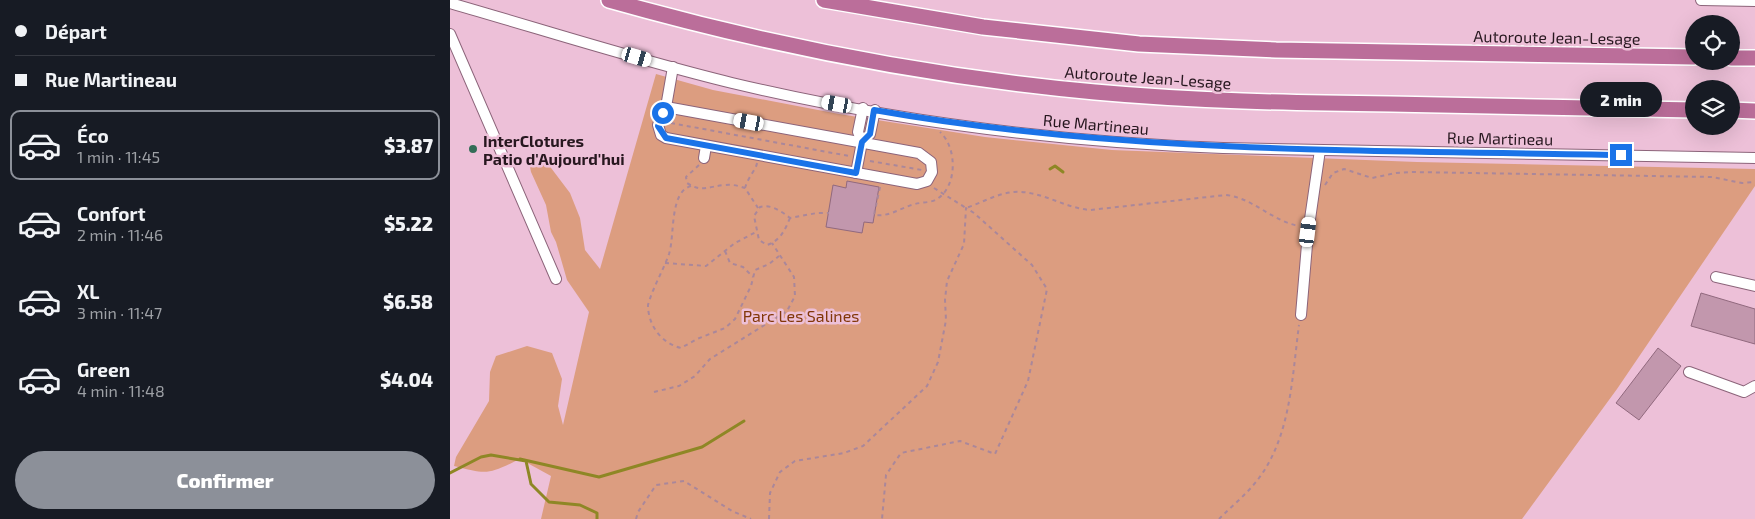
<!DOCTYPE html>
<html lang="fr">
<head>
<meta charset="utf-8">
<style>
  :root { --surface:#171b24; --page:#20242c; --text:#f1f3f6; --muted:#9ea1a6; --line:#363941; --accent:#8c9099 }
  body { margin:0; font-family:"Exo 2",sans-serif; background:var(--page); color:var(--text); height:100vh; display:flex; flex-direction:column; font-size:19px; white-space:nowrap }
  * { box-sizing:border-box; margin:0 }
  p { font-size:16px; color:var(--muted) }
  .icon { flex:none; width:28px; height:28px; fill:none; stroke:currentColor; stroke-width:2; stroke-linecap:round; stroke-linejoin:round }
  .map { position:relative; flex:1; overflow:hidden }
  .sheet { display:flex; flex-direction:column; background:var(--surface); width:450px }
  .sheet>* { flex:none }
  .top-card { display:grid; align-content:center; height:110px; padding:0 15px; background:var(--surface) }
  .tools { position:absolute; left:1235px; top:15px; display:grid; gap:10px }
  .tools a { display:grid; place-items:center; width:55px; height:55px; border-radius:50%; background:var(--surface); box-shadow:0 5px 20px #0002; font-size:25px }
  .end { position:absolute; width:22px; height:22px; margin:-11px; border:6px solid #1a73e8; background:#fff; box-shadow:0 0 0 2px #fff }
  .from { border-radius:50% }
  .bubble { position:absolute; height:35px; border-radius:18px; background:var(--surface); box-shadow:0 5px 20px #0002; font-size:16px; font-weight:800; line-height:35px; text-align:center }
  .car { position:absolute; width:15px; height:30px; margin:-15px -8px; border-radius:6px; box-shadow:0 0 4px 1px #0007; background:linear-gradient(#fff 24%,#345 0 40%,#fff 0 76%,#345 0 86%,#fff 0) }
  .top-card b { display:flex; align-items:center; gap:18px; height:48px; font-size:19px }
  .top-card b+b { border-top:1px solid var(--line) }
  .top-card i { width:12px; height:12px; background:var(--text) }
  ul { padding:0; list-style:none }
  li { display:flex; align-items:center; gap:15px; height:70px; margin:0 10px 8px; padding:0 5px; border:2px solid transparent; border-radius:10px }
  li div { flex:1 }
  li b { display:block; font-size:19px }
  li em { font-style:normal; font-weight:800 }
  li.selected { border-color:var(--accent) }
  li>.icon { width:45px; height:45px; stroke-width:1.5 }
  .action { display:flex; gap:10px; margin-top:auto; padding:10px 15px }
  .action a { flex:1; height:58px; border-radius:30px; background:var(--accent); color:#fff; font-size:20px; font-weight:800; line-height:58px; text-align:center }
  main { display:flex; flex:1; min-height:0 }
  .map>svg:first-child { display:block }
  .green { fill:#dc9d80 }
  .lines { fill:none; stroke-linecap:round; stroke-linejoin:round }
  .stream { stroke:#8e8725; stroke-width:3 }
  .building { fill:#c297ad; stroke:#91697e }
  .minor-casing { stroke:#8c647a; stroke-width:12 }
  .highway-casing { stroke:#fff; stroke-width:18 }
  .path { stroke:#aa879a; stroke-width:2; stroke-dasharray:4 4; stroke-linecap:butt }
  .minor { stroke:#fff; stroke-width:10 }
  .highway { stroke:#bb6e9a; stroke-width:15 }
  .route { stroke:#1a73e8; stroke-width:6 }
  .poi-dot { fill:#336d57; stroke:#edc0d8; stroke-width:2 }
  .labels { text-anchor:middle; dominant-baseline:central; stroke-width:5; stroke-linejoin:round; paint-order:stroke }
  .street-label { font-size:16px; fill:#27171f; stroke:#edc0d8 }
  .poi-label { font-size:16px; font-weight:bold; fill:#27171f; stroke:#edc0d8; text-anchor:start }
  .park-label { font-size:16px; fill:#823709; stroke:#edc0d8 }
</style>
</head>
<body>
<main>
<section class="sheet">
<div class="top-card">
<b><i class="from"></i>Départ</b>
<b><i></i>Rue Martineau</b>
</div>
<ul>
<li class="selected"><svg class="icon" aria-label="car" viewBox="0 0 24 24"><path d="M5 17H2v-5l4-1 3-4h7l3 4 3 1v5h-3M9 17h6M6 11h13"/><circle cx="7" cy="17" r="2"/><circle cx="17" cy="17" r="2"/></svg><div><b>Éco</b><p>1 min · 11:45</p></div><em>$3.87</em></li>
<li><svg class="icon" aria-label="car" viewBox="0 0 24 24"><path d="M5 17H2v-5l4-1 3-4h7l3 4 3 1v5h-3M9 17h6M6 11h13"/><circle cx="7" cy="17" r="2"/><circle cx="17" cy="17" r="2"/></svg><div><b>Confort</b><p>2 min · 11:46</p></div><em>$5.22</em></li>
<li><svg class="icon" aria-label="car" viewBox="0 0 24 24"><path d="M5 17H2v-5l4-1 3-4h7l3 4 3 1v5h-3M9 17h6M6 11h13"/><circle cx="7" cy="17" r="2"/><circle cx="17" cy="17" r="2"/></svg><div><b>XL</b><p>3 min · 11:47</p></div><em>$6.58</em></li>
<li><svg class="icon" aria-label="car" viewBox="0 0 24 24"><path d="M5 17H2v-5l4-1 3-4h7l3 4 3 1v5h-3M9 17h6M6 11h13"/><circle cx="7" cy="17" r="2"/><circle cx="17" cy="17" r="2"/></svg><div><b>Green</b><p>4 min · 11:48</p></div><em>$4.04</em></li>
</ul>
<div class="action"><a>Confirmer</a></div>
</section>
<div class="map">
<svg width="1305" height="519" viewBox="0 0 1305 519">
  <rect width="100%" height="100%" fill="#edc0d8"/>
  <path class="green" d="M206,74L263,90L389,114L535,137L662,150L967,162L1305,169V186L1167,389L1072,519H91L101,476L70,459C38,474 39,475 4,466L6,457L39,401L40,372L46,356L77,346L102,353L112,379L108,406L113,425L139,312L117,280L106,242L101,232L96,205L81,172L78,157L92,156L120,193L130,218L135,250L150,269Z"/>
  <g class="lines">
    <g class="stream">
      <path d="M600,169L605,166L613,172"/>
      <path d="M70,459L149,477L252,447L294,421"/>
      <path d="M0,473L31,457L41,455L76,461L81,484L99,502L130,505L147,513V519"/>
    </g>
  </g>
  <g class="building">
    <path d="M397,181L429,187L423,223L414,222L412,233L376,227L383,185L396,188Z"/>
    <path d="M1251,293L1305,309V344L1241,326Z"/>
    <path d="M1208,348L1231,366L1189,420L1166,403Z"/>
  </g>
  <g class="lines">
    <g class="minor-casing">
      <g id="minor">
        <path d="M1251,0L1305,1"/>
        <path d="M0,3C94,30 187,60 282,83C442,121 609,142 773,148L1305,158"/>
        <path d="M0,34L106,279"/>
        <path d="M216,107L469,153L481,162L482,172L477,181L467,184L216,138L211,135L208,125Z"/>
        <path d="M216,107L223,67"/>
        <path d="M412,142L420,134L425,110"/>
        <path d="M254,158L256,146"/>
        <path d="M406,173L412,142L408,132L413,108"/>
        <path d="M1266,277L1305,286"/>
        <path d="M851,315L858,233L870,150"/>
        <path d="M1239,372L1294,392L1305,386"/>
      </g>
    </g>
    <g class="highway-casing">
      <g id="highway">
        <path d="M159,0C318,45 480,77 645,92C744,101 842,103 941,104C1042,106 1143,108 1244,110"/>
        <path d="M374,0L533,27L689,44L826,50L1244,57"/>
        <path d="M1281,58H1305"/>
        <path d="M1281,110L1305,111"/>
      </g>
    </g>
    <g class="path">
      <path d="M221,123L399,156"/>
      <path d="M420,161L472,170"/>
      <path d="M307,163C306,170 298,177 295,188L308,208"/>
      <path d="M249,165L236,177L237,183C252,193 259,186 275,185C282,184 289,186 295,188"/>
      <path d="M875,185L883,173L894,169L922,178L946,173L962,172L1262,177L1292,183L1305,182"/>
      <path d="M241,186C219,192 225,236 219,254C213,271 203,287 198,305C198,325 211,343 231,348L247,339L275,328L285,319L301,286L305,270L319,264L329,256"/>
      <path d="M430,187L424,215C440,217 450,208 465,204C472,202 481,203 487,199C508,186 507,147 490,132"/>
      <path d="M484,188L516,208C531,203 548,193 564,192C590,190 614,208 640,210L776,195C803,198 822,221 849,226"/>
      <path d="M340,218C335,230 330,241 317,245L309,240L304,216L310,207C321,204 331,211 340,218L367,213H379"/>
      <path d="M275,251L280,263L293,267L303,277"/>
      <path d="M215,263L256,266L285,243L306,232"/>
      <path d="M204,392L229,386L245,376L260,359L337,311L345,296L344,277L322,243"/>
      <path d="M186,519L188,512L206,485L234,481L282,511L301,519"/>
      <path d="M319,519L320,493L330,472L345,461L394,453L413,446L477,386L488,362L496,320L495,300L497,281L514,244L516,208L524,213L582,265L597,289L578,381L545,454L510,441L451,453L436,475L432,519"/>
      <path d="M769,519C782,506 798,493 809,478C841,435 842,377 849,325"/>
    </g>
    <use href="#minor" class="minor"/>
    <use href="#highway" class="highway"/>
  </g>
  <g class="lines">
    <path class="route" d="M213,113L208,126L216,138L406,173L412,142L420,134L424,110C672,154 920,150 1171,155"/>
  </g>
  <circle class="poi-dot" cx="23" cy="149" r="5"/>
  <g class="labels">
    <g class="street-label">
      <text transform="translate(1107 37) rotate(1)">Autoroute Jean-Lesage</text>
      <text transform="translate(698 77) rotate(4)">Autoroute Jean-Lesage</text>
      <text transform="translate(646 124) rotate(5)">Rue Martineau</text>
      <text transform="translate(1050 138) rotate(1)">Rue Martineau</text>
    </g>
    <g class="poi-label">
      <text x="33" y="140">InterClotures<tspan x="33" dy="18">Patio d'Aujourd'hui</tspan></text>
    </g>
    <g class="park-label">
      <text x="351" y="315">Parc Les Salines</text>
    </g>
  </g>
</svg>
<div class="tools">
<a><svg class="icon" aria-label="locate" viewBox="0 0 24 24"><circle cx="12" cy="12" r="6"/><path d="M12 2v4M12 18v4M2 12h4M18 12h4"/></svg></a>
<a><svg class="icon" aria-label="layers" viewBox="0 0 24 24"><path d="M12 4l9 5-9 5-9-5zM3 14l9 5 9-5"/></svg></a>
</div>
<i class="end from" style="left:213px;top:113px"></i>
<i class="end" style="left:1171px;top:155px"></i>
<div class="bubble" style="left:1130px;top:82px;width:82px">2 min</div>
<i class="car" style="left:187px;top:57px;rotate:106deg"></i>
<i class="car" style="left:387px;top:104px;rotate:280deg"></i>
<i class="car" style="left:299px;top:122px;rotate:280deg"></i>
<i class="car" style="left:858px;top:232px;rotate:7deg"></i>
</div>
</main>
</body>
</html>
